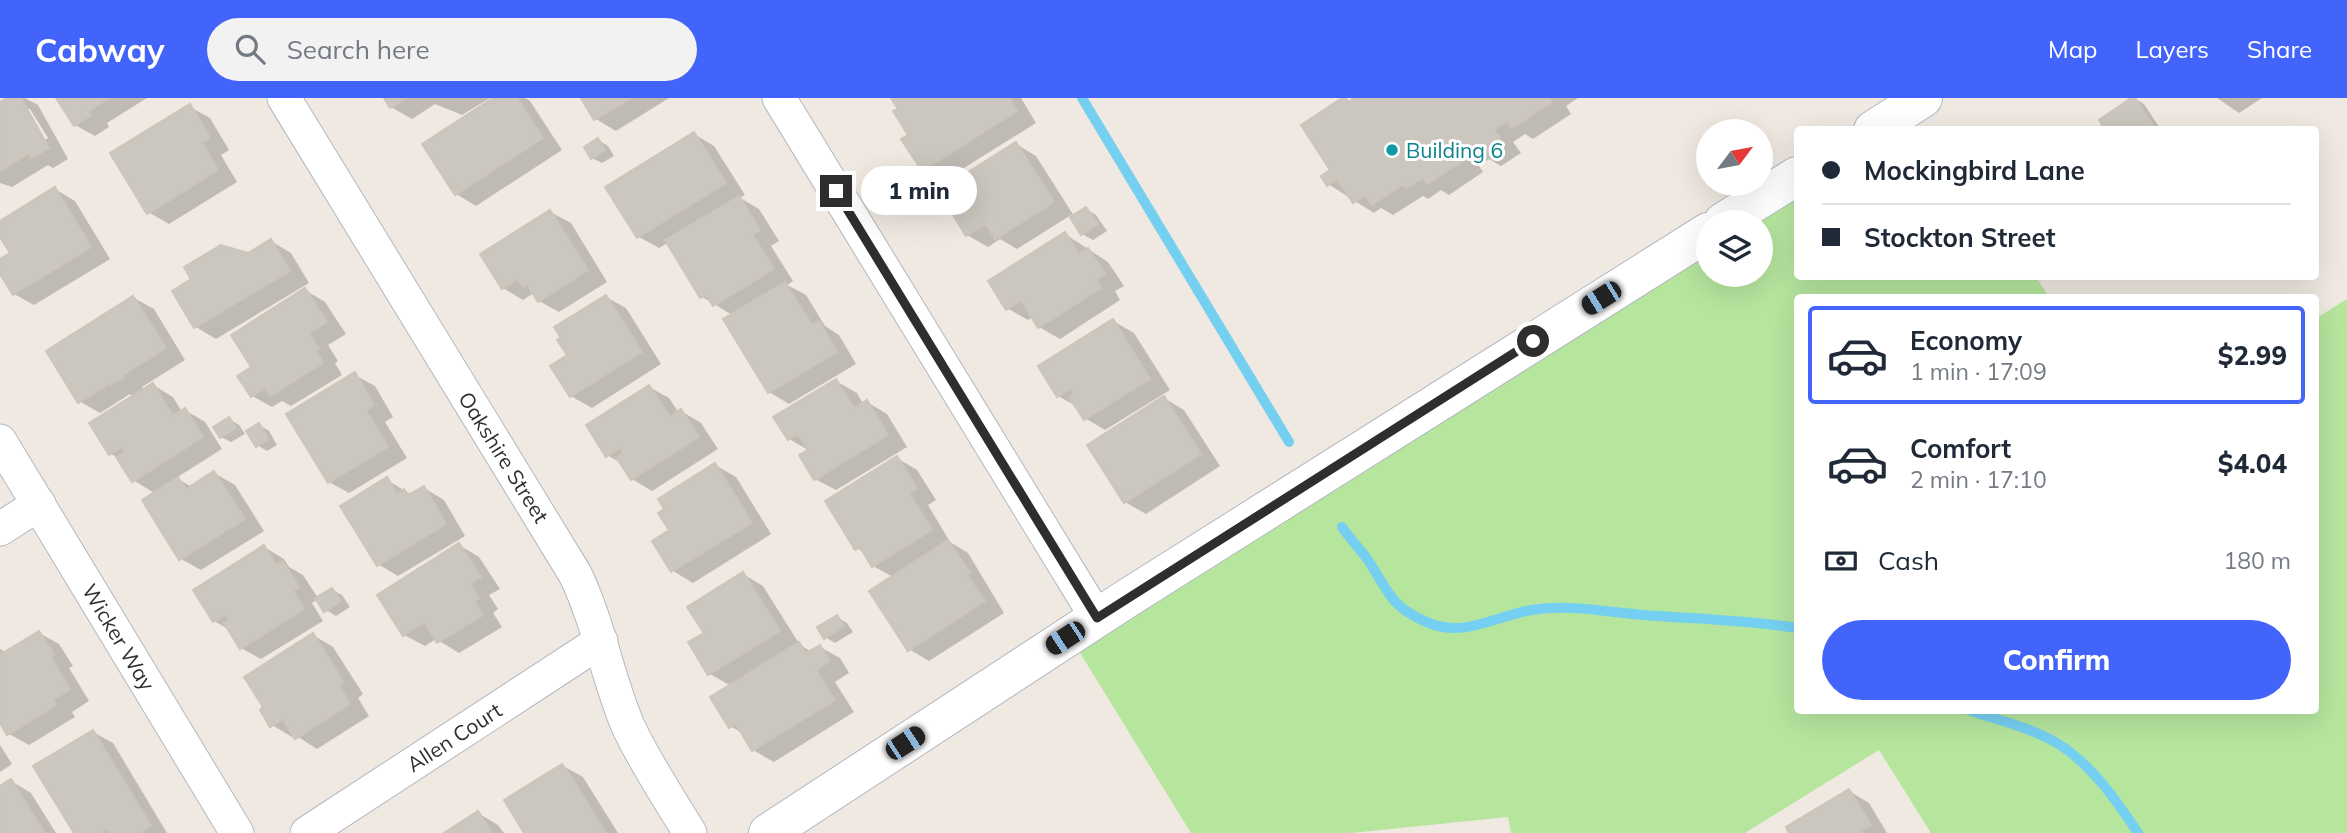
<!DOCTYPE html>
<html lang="en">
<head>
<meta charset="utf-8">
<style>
  :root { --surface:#fff; --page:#f2f2f3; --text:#1f2937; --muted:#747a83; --line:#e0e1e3; --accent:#4264fb }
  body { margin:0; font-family:Mulish,sans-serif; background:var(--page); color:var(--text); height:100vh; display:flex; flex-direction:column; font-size:26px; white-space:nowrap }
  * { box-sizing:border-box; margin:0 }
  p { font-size:23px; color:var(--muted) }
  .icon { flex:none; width:38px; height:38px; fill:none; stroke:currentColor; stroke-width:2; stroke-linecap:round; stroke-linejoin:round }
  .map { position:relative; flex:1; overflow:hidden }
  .details { position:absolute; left:1794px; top:196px; width:525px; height:420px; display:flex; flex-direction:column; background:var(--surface); border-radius:7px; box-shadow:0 7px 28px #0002 }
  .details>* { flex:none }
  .guide { position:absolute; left:1794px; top:28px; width:525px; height:154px; border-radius:7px; box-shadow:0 7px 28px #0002; display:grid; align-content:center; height:154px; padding:0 28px; background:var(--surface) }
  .needle { width:46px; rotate:58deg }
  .buttons { position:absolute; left:1696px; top:21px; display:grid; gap:14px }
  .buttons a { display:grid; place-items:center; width:77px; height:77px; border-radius:50%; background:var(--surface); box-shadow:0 7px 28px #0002; font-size:35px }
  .end { position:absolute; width:32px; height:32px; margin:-16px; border:9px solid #2e2e2e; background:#fff; box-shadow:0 0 0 4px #fff }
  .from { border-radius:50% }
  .bubble { position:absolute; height:49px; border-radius:24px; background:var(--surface); box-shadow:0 7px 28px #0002; font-size:23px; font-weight:800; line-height:49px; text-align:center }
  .car { position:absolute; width:21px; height:42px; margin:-21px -10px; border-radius:9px; box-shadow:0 0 5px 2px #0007; background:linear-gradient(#222 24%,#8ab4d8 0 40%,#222 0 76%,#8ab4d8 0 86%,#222 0) }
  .guide b { display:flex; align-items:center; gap:24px; height:66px; font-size:26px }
  .guide b+b { border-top:2px solid var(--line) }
  .guide i { width:18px; height:18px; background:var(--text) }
  ul { padding:12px 0 0; list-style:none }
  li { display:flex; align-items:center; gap:21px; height:98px; margin:0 14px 10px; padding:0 14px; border:4px solid transparent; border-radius:7px }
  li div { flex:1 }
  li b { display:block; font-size:26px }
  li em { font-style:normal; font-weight:800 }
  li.active { border-color:var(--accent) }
  li>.icon { width:63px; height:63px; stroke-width:1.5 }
  .pay { display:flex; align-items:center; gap:18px; height:77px; padding:0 28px; font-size:26px }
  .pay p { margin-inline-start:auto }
  .action { display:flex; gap:14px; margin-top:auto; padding:14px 28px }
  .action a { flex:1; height:80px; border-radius:42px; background:var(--accent); color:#fff; font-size:28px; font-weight:800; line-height:80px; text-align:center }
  header { display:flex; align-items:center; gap:42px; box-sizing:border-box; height:98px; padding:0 35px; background:var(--accent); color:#fff }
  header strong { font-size:33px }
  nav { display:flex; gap:38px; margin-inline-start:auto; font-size:24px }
  .search { width:490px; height:63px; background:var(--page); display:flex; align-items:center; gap:18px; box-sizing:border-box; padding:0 24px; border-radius:38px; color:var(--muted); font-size:26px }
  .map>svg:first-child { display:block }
  .green { fill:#b6e59e }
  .shadow { fill:#0003; fill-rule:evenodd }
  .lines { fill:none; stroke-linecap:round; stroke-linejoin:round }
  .stream { stroke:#75cff0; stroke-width:10 }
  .building { fill:#cbc7bf; stroke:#cbc5ba; stroke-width:2 }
  .minor-casing { stroke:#b4b7c1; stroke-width:35 }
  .tertiary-casing { stroke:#b4b7c1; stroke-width:40 }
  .minor { stroke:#fff; stroke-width:33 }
  .tertiary { stroke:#fff; stroke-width:38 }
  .route { stroke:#2e2e2e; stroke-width:9 }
  .culture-dot { fill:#0f9aa8; stroke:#fff; stroke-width:2.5 }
  .labels { text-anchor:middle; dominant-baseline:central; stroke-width:6; stroke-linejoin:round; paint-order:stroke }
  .culture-label { font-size:21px; fill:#0d838f; stroke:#fff; text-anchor:start }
  .street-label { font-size:21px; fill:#2e2e2e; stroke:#fff }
</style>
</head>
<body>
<header>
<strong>Cabway</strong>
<div class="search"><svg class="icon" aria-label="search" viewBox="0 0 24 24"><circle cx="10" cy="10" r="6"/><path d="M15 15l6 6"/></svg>Search here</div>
<nav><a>Map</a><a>Layers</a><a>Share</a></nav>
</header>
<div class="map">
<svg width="2347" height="735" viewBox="0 0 2347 735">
  <rect width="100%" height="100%" fill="#efe9e1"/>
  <path class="green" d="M1797,78V178L2036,179L2049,199L1797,200V612H2315V221L2347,201V735H1931L1879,652L1745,735H1511L1508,719L1351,735H1191L1069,537L1708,134V177H1760V124H1723Z"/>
  <g class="shadow">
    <path d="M11,0H25L38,7L68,61L53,70L48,67L12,89L0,85V6ZM26,11H30L48,40L45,42Z"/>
    <path d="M58,0H147L107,25L109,29L95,38L75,27Z"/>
    <path d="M386,0H490L462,17L435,6L412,21L391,9Z"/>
    <path d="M497,0H525L530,3L562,52L476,108L456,96Z"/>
    <path d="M583,0H669L616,33L596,21Z"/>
    <path d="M893,0H1021L1036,25L943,83L923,72Z"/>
    <path d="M1344,0L1351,4L1357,0H1578L1566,8L1571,16L1533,41L1525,36L1513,44L1521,55L1501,68L1489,61L1479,68L1483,74L1449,97L1441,92L1428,101L1423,98L1393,117L1381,110L1374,115L1328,86Z"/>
    <path d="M2134,0L2144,6L2161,32H2107Z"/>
    <path d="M2217,0H2262L2239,15Z"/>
    <path d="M190,9L210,20L229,52L221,57L237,84L169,126L148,114Z"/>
    <path d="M694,36L714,48L745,97L740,100L759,111L779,143L771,148L793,183L787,187L806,197L825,228L839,237L856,266L789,306L769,294L732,217L701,198L669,144L659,150L639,139Z"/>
    <path d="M598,42L608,48L614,58L602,65L592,60Z"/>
    <path d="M1016,46L1036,58L1074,118L1086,111L1096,117L1107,133L1093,142L1082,136L1071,117L1017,151L1000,141L988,149L967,137Z"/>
    <path d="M55,91L75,103L110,161L34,207L14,196L0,173V163L12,155L0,135V125Z"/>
    <path d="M550,114L571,125L607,184L559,214L539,203L534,195L523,202L503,190Z"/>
    <path d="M1065,136L1108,164L1124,188L1115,193L1120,202L1060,241L1039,229L1033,219L1028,222L1007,210Z"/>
    <path d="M271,143L291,155L309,185L216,241L196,229L248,157Z"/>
    <path d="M305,192L325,204L346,236L328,247L338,263L335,265L342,277L291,308L282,303L272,309L252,298L254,270Z"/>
    <path d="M606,199L626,210L661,266L592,310L571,298L569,258Z"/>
    <path d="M134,200L154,211L185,262L142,289L144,293L153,287L173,299L182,314L185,312L205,324L222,351L176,380L192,389L214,375L235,387L264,433L201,472L181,461L156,396L133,382L120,361L111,356L135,299L130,296L100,315L79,303Z"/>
    <path d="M1113,223L1134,235L1170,292L1105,332L1085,320L1078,309L1058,298Z"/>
    <path d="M355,277L375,288L393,319L385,324L407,360L349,395L329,384Z"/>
    <path d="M836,283L857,295L863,306L867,304L887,316L907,349L836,392L815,381L810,353L789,341Z"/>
    <path d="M649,289L669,300L679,315L681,313L701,325L718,351L652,393L632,381L623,366L607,357Z"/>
    <path d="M1164,300L1184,312L1220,368L1146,416L1125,404Z"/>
    <path d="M229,321L239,327L245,336L231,344L221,339Z"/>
    <path d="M259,327L269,333L277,347L267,353L257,347Z"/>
    <path d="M897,360L917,372L936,402L928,407L950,444L968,455L1004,515L929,563L909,551L893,479L873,468L866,456L857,450Z"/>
    <path d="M715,367L736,379L771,436L693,485L673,473L671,433Z"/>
    <path d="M387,382L412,397L424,390L444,402L465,438L398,478L378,466Z"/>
    <path d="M459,447L479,459L500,491L489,497L498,511L493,515L502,529L459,555L436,541L425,548L404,537Z"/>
    <path d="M264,449L284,461L289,469L303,477L318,500L332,492L342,497L350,509L336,518L326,512L318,501L312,505L323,523L261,561L241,550L230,532L214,523Z"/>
    <path d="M743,476L763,488L800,547L812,554L820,549L840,560L849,575L835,584L854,614L774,664L753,652L744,636L730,628L731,588L710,576L690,545L706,536Z"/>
    <path d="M837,519L847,525L853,534L835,545L825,539Z"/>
    <path d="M39,535L59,546L73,568L69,570L89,603L72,614L75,619L29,647L9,636L0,622V551L6,555Z"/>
    <path d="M313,537L333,549L363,596L358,600L369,618L317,651L295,637L292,639L272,627Z"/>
    <path d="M93,634L113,645L167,735H76Z"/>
    <path d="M0,647L12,666L0,674Z"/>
    <path d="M563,668L583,679L618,735H526Z"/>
    <path d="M11,683L31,695L56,735H0V690Z"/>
    <path d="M1849,693L1869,705L1887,735H1792Z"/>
    <path d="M478,715L498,727L504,735H447Z"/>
  </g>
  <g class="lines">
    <g class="stream">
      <path d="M1082,0L1289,344"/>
      <path d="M1342,429C1350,441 1360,451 1368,462C1389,494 1390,509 1429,525C1465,540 1497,517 1532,512C1569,506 1607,514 1644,517C1695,521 1746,522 1797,530"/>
      <path d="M1969,612C1997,622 2029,629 2055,644C2090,664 2116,702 2138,735"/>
    </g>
  </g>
  <g class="building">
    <path d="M7,0H21L49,50L31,60L29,55L0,73V4Z"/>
    <path d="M56,0H109L88,13L90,18L74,28Z"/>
    <path d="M384,0H407L390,10Z"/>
    <path d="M493,0H517L543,40L455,97L422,46Z"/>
    <path d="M581,0H631L594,22Z"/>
    <path d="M891,0H1009L1017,13L922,73L901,41L908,37L893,13L898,11Z"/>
    <path d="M1342,0H1346L1348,4L1354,0H1549L1552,4L1512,30L1508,23L1494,32L1502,43L1480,58L1473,48L1460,56L1464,62L1427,86L1423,80L1406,90L1403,86L1372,107L1365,97L1353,105L1337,81L1327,88L1321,78L1330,72L1301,27Z"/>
    <path d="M2131,0H2135L2156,32H2105L2099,22Z"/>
    <path d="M190,6L210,40L202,45L218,72L147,116L110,55Z"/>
    <path d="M694,34L726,85L637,140L605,89Z"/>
    <path d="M598,40L605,52L591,61L584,49Z"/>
    <path d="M1016,44L1054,104L995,141L986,126L966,138L938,93Z"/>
    <path d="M55,89L91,149L13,197L0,176V161L10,155L0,139V123Z"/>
    <path d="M739,98L760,132L752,136L774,171L713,208L706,197L700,200L665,142Z"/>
    <path d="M1086,109L1098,126L1081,137L1070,119Z"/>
    <path d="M550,112L588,172L538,204L527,186L523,189L518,181L502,191L480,156Z"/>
    <path d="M1065,134L1079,156L1088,150L1105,176L1096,182L1101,190L1038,230L1021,202L1006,212L988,183Z"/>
    <path d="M271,141L290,173L194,230L172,193L191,181L184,169L221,147L248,155Z"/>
    <path d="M785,184L812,227L819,223L837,254L768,295L723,221Z"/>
    <path d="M305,190L327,224L309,235L319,251L316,253L323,265L270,298L265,290L251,299L237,278L251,269L231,237Z"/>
    <path d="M606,197L642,254L570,299L550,268L567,257L557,242L561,240L554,229Z"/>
    <path d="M133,198L166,250L123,277L124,279L111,287L110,285L78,305L46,253Z"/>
    <path d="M1113,221L1150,281L1084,322L1069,299L1074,296L1071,290L1057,299L1038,268Z"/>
    <path d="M355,274L374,307L366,312L388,349L328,385L286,316Z"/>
    <path d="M836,281L854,310L867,302L888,337L814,382L799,357L808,352L798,336L788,342L773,319Z"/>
    <path d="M153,285L173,318L185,310L203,339L132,384L116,359L125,354L122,349L109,357L89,325Z"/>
    <path d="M649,287L670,319L681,311L699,339L631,382L616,359L623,355L620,350L606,359L586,327Z"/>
    <path d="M1164,298L1201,356L1124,405L1087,347Z"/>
    <path d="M229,319L236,330L220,340L213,329Z"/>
    <path d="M259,325L268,341L256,349L246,333Z"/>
    <path d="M897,358L917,391L909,395L932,432L872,469L860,449L855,452L825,403Z"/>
    <path d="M715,365L752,425L671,474L652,443L669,432L658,415L664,411L658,401Z"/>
    <path d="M214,373L245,421L179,462L142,402L178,379L186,391Z"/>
    <path d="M387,379L397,396L404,391L408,397L424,388L446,426L377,468L340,408Z"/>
    <path d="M948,442L970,475L967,477L985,503L908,553L869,493Z"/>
    <path d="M459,445L481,479L470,486L479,500L474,503L483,517L437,545L424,524L403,538L377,497Z"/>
    <path d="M264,447L276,467L283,463L299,489L293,493L304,511L240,551L224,525L229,522L225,517L213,524L193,492Z"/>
    <path d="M743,474L780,533L708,577L688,544L704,535L687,509Z"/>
    <path d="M332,490L341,503L324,514L315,500Z"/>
    <path d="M837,517L844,528L824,541L817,529Z"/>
    <path d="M39,533L54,556L50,558L70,591L53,602L56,607L7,637L0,625V555L1,556Z"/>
    <path d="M313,535L344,585L339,588L350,606L295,641L283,621L270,629L260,612L263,609L244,579Z"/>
    <path d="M799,544L806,555L820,547L830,563L816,572L835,602L752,653L736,626L729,630L710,599Z"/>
    <path d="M93,632L151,728L139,735H110L107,731L100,735H74L33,668Z"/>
    <path d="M562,666L568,674L606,735H524L504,702Z"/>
    <path d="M11,681L35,720L45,735H0V688Z"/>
    <path d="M1849,691L1871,727L1860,733L1862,735H1789L1786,729Z"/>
    <path d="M478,713L492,735H444Z"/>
  </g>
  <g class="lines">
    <g class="minor-casing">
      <g id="minor">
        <path d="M284,0L575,476C599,525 607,579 628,628C645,665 669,700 690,735"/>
        <path d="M779,0L1097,520"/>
        <path d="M0,343L237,735"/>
        <path d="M0,431L39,406"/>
        <path d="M307,735L601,543"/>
      </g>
    </g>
    <g class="tertiary-casing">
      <g id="tertiary">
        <path d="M1873,32L1923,0"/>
        <path d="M1723,124L1797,78"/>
        <path d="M768,735L1126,501L1708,134"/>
      </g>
    </g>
    <use href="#minor" class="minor"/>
    <use href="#tertiary" class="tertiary"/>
  </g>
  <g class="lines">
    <path class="route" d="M836,93L1097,520L1533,243"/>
  </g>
  <circle class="culture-dot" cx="1392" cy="52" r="7"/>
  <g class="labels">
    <g class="culture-label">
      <text x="1406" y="52">Building 6</text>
    </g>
    <g class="street-label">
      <text transform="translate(504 359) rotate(58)">Oakshire Street</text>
      <text transform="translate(119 539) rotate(59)">Wicker Way</text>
      <text transform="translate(454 639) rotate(-33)">Allen Court</text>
    </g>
  </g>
</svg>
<div class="buttons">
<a><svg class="needle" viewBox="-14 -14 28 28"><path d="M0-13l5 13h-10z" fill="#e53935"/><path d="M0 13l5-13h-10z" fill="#747a83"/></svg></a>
<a><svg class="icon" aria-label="layers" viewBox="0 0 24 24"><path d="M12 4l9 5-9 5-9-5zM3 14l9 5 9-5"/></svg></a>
</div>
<i class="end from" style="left:1533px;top:243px"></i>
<i class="end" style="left:836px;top:93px"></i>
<div class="bubble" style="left:861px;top:68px;width:116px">1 min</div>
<i class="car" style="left:1601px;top:200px;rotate:238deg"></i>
<i class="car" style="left:1065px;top:540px;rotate:237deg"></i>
<i class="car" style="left:905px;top:645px;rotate:57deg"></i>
<div class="guide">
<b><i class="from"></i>Mockingbird Lane</b>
<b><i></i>Stockton Street</b>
</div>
<section class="details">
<ul>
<li class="active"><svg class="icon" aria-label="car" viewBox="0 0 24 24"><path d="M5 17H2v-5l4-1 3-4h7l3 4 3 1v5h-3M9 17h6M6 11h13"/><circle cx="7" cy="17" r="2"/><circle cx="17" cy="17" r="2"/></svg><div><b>Economy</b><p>1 min · 17:09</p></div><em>$2.99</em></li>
<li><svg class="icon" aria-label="car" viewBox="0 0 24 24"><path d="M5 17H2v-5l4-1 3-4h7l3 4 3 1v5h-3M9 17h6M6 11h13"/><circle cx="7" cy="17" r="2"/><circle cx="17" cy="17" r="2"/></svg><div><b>Comfort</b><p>2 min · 17:10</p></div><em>$4.04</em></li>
</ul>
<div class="pay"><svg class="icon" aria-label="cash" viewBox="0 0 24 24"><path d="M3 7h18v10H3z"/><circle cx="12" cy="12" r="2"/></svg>Cash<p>180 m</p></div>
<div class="action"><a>Confirm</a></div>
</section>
</div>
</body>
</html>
